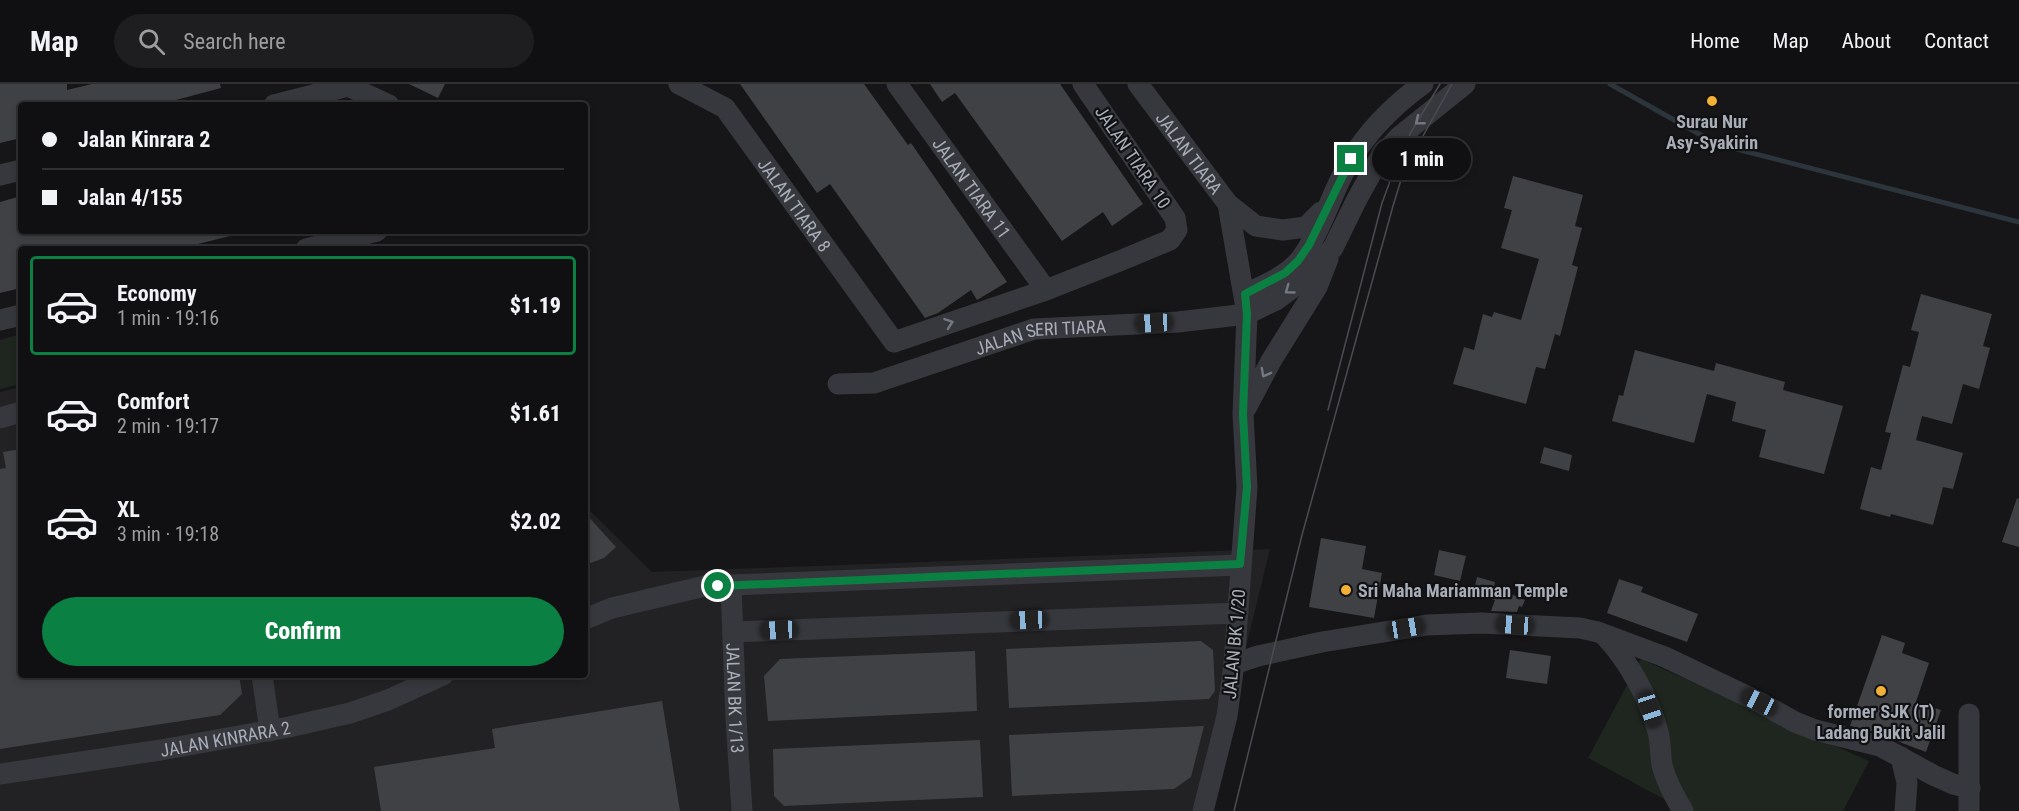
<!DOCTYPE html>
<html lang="en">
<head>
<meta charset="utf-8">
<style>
  :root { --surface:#101012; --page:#1e1e20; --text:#f1f3f6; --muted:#9c9d9f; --line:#303032; --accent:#0b8043 }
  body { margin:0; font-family:"Roboto Condensed",sans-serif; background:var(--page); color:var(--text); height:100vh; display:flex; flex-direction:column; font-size:22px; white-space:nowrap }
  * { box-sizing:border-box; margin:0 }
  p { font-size:20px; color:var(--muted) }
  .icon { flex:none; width:33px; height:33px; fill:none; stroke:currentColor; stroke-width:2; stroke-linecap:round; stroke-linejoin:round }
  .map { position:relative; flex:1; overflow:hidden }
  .drawer { position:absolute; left:18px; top:162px; width:570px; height:432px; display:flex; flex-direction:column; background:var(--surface); border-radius:6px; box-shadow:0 3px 9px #0003,0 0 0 2px var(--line) }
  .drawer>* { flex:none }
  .guide { position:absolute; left:18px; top:18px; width:570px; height:132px; border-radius:6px; box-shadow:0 3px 9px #0003,0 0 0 2px var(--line); display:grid; align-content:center; height:132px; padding:0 24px; background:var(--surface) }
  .end { position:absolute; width:27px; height:27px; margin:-14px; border:8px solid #0b8043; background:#fff; box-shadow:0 0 0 3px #fff }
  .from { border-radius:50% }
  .bubble { position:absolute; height:42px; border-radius:21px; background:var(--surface); box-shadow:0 3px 9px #0003,0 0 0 2px var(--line); font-size:20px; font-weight:800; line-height:42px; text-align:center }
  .car { position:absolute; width:18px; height:36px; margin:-18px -9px; border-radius:8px; box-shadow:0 0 4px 2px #0007; background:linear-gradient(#222 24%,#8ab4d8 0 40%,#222 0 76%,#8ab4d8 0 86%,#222 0) }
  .guide b { display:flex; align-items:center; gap:21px; height:57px; font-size:22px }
  .guide b+b { border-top:2px solid var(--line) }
  .guide i { width:15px; height:15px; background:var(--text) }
  ul { padding:10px 0 0; list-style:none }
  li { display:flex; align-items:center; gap:18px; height:99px; margin:0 12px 9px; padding:0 12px; border:3px solid transparent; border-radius:6px }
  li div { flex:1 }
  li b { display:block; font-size:22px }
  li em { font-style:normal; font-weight:800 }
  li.current { border-color:var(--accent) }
  li>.icon { width:54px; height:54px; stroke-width:1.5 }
  .action { display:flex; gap:12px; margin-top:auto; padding:12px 24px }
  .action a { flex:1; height:69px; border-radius:36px; background:var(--accent); color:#fff; font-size:24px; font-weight:800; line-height:69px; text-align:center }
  header { display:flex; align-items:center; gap:36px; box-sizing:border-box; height:84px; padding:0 30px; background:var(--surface); border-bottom:2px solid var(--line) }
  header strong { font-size:28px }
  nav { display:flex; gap:33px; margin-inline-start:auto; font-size:21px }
  .search { width:420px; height:54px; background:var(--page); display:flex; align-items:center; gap:15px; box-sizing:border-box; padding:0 21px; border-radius:33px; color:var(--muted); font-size:22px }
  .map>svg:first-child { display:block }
  .built { fill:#222225 }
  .green { fill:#1e261f }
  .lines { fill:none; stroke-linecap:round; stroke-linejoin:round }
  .stream { stroke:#2c353c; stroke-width:5 }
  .building { fill:#404145 }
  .minor { stroke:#37383d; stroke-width:21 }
  .tram { stroke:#4a4c52; stroke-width:1.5 }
  .oneway { stroke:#757881 }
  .route { stroke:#0b8043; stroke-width:8 }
  .poi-dot { fill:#f2b134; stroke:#111113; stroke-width:2 }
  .labels { text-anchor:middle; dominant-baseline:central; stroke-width:4.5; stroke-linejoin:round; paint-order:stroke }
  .poi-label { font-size:18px; font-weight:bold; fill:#a8adb8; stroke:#111113 }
  .street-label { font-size:18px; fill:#a8adb8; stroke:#111113 }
</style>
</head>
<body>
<header>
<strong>Map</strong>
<div class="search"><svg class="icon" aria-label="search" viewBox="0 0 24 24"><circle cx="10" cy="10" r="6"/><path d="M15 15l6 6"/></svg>Search here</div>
<nav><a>Home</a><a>Map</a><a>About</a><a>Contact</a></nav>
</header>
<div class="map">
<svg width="2019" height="727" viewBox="0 0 2019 727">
  <rect width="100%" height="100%" fill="#161618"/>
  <path class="built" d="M21,303V591H585V422L652,488L1270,465L1206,727H0V308Z"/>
  <g class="green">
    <path d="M21,250V300L0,305V256Z"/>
    <path d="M1641,575L1869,677L1843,727H1686L1588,674Z"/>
  </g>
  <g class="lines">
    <path class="stream" d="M1610,0L1717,60L2019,138"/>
  </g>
  <g class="building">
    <path d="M0,0H67V6L92,0H220L221,4L157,21H21V54L0,59Z"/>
    <path d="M409,0H445L438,14Z"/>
    <path d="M740,0H864L908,61L911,59L1007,198L977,216L971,206L938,229L925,234L830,100L817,109Z"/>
    <path d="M930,0H1060L1143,120L1112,142L1103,128L1062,157L955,9L942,18Z"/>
    <path d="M1513,92L1583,111L1575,142L1582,144L1572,181L1578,183L1560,252L1555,250L1545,285L1536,283L1526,320L1453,300L1464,263L1474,266L1483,230L1492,233L1494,228L1521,236L1539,175L1501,164L1512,126L1504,124Z"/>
    <path d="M21,112V147H229L230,152L178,165H21V204L0,209V118Z"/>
    <path d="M1921,210L1992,230L1983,262L1990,264L1979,305L1963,300L1952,340L1922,332L1916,356L1963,369L1953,405L1943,403L1933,441L1891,430L1890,433L1860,425L1871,383L1881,386L1891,349L1885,348L1903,281L1910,283L1919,248L1911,246Z"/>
    <path d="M1635,266L1714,287L1716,279L1785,298L1783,306L1843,322L1824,390L1759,373L1766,346L1732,337L1736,318L1707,310L1694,359L1612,337L1619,311L1623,312Z"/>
    <path d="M1544,363L1572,371L1569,387L1540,379Z"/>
    <path d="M21,365V591H239L242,610L220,631L0,665V385L6,384L3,368Z"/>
    <path d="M2017,414L2019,415V463L2002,458Z"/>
    <path d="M585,429L616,463L604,474L585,481Z"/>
    <path d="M1321,454L1366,462L1362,485L1382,489L1374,534L1309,523Z"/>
    <path d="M1439,466L1466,472L1460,497L1434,491Z"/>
    <path d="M1477,493L1495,498L1494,503L1525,516L1522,523L1519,522L1517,528L1491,527L1495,516L1473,510Z"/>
    <path d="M1619,495L1643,503L1641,508L1698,530L1687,558L1607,529Z"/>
    <path d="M1882,551L1905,559L1902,569L1929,579L1916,618L1941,626L1926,668L1902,659L1883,650L1850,642Z"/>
    <path d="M1201,557L1213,566L1215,607L1209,615L1009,624L1006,565Z"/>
    <path d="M1510,566L1551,572L1547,600L1506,594Z"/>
    <path d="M975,567L977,627L768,637L764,592L780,575Z"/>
    <path d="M662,617L680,727H381L374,683L495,664L492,645Z"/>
    <path d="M1204,642L1191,693L1174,705L1012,712L1009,651Z"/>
    <path d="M980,656L983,713L784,722L774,712L773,665Z"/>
  </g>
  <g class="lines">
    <g class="minor">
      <path id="s1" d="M679,0L725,24L894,258L1046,206L1122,176L1170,156L1177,146L1175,134L1083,0"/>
      <path id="s2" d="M897,0L1046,206"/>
      <path id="s3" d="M1138,0L1228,120L1247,230L1243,330L1247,403L1234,580L1227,632L1203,727"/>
      <path d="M274,21L348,2L389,21"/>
      <path d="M0,91L21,86"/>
      <path d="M1228,120L1256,142L1283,146L1306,143L1321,128"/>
      <path d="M306,165L377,147"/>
      <path d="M1245,210C1263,202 1285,193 1299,177C1322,148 1332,106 1351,75C1370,45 1395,20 1423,0"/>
      <path d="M0,236L21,231"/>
      <path id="s4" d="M838,300L874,299L1034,245L1178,238L1247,230L1276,216L1299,199L1333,164L1357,115L1381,72L1399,53L1465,0"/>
      <path d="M1246,324L1271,277L1317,203L1328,175"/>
      <path d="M0,334L21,328"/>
      <path id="s5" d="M731,502L736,635L742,727"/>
      <path d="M585,535L612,524L705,502L1240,481"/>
      <path d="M733,548L1238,529"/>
      <path d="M1605,552C1629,578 1649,614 1658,648C1661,659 1660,670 1662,681C1666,697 1674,712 1683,727"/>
      <path d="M1234,580L1258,572L1322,558L1427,541L1481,539L1580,544L1598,548L1665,573L1759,618L1795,638L1815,646L1880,662L1933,691L1953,700L1970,704"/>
      <path d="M262,591L270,647"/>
      <path d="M1969,630V727"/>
      <path d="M1901,673L1907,699L1905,727"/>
      <path id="s6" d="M0,690L161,666L289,643L350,629L388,616L443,591"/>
    </g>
    <g class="tram">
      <path d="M1328,326L1382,119L1396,81L1411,48L1440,0"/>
      <path d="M1234,727L1302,451L1393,122L1404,86L1452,0"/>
    </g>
  </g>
  <defs><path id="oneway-chevron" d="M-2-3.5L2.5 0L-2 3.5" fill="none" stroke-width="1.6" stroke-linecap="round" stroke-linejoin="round" transform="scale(1.5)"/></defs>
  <g class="oneway">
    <use href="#oneway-chevron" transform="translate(1419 37) rotate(141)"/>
    <use href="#oneway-chevron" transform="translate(1289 206) rotate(144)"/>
    <use href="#oneway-chevron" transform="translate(949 239) rotate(-19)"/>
    <use href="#oneway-chevron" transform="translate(1265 289) rotate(118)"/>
  </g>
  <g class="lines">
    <path class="route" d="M718,502L1240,480L1247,403L1243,330L1247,230L1245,210L1285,189L1298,177L1309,161L1351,75"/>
  </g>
  <g class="poi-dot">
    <circle cx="1712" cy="17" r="6"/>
    <circle cx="1346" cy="506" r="6"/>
    <circle cx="1881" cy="607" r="6"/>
  </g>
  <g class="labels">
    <g class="poi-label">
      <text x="1712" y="37">Surau Nur<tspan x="1712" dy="21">Asy-Syakirin</tspan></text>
      <text x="1358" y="506" text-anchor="start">Sri Maha Mariamman Temple</text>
      <text x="1881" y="627">former SJK (T)<tspan x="1881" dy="21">Ladang Bukit Jalil</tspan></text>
    </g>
    <g class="street-label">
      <text stroke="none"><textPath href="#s3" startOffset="86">JALAN TIARA</textPath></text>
      <text transform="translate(1133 73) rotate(56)">JALAN TIARA 10</text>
      <text stroke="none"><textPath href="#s2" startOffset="128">JALAN TIARA 11</textPath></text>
      <text stroke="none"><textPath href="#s1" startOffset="171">JALAN TIARA 8</textPath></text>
      <text stroke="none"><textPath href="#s4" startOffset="210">JALAN SERI TIARA</textPath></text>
      <text transform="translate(1234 560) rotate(-85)">JALAN BK 1/20</text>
      <text stroke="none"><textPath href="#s5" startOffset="112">JALAN BK 1/13</textPath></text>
      <text stroke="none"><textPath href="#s6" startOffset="228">JALAN KINRARA 2</textPath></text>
    </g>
  </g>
</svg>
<i class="end from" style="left:718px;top:502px"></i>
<i class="end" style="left:1351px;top:75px"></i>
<div class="bubble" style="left:1372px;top:54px;width:99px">1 min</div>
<i class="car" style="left:1154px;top:239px;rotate:267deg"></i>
<i class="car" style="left:1029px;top:536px;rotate:268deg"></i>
<i class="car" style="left:1515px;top:541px;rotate:274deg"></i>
<i class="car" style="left:1406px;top:544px;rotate:81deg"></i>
<i class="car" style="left:779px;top:546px;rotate:267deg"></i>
<i class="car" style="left:1759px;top:618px;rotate:296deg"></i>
<i class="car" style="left:1650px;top:625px;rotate:162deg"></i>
<div class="guide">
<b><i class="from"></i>Jalan Kinrara 2</b>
<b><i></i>Jalan 4/155</b>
</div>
<section class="drawer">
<ul>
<li class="current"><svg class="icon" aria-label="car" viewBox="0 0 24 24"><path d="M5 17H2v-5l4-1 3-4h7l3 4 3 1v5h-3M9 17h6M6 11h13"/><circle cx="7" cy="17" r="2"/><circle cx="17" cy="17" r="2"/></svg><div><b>Economy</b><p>1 min · 19:16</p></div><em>$1.19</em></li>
<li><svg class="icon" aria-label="car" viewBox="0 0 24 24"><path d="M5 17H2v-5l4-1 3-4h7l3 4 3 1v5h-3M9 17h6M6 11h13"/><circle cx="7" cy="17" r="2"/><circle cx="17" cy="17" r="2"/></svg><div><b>Comfort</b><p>2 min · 19:17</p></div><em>$1.61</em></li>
<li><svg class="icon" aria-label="car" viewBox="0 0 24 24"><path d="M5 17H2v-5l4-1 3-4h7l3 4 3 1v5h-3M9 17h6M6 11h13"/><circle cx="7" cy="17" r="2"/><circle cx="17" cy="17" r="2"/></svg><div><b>XL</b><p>3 min · 19:18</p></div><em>$2.02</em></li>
</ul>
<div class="action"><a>Confirm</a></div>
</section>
</div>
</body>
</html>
